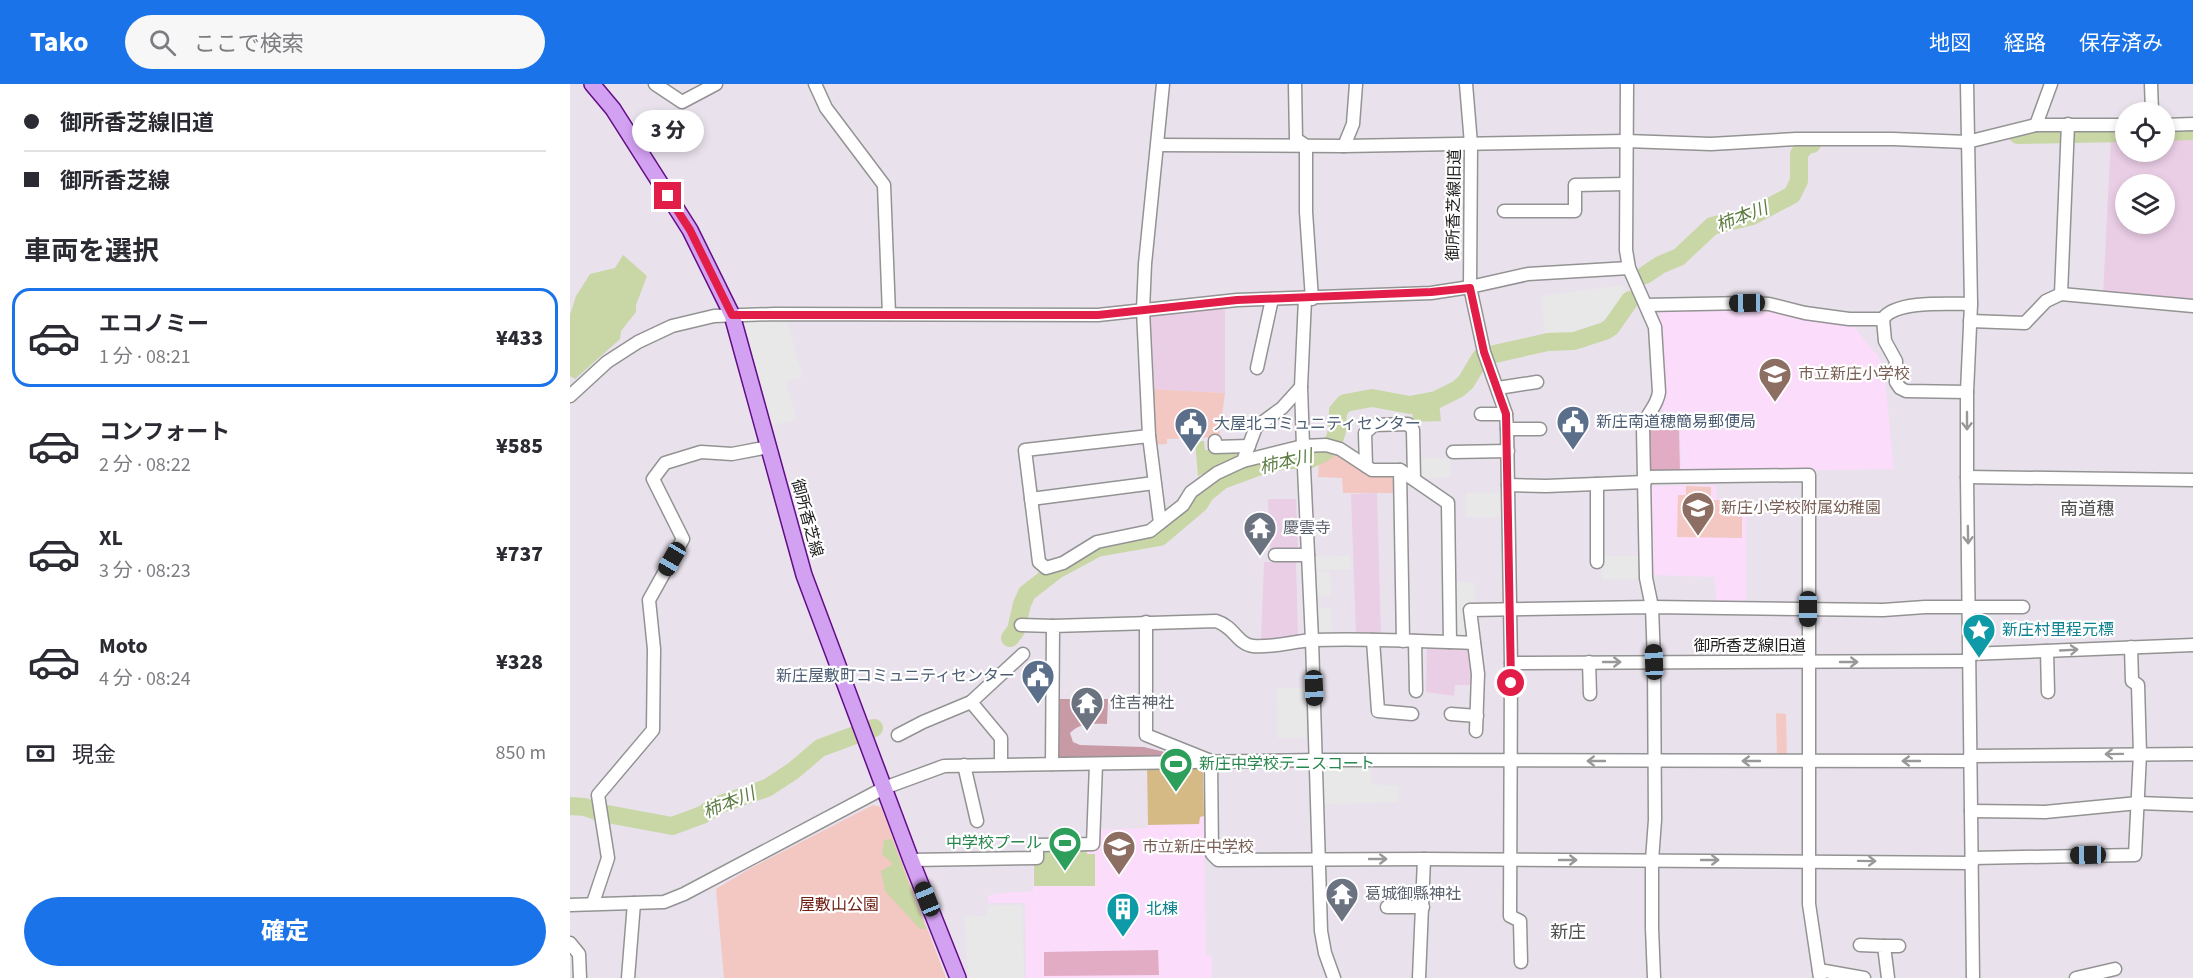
<!DOCTYPE html>
<html lang="ja">
<head>
<meta charset="utf-8">
<style>
  :root { --surface:#fff; --page:#f7f7f7; --text:#2b2b33; --muted:#7c7c81; --line:#e1e1e2; --accent:#1a73e8 }
  body { margin:0; font-family:"Source Sans 3","Noto Sans JP",sans-serif; background:var(--page); color:var(--text); height:100vh; display:flex; flex-direction:column; font-size:22px; white-space:nowrap }
  * { box-sizing:border-box; margin:0 }
  p { font-size:20px; color:var(--muted) }
  .icon { flex:none; width:33px; height:33px; fill:none; stroke:currentColor; stroke-width:2; stroke-linecap:round; stroke-linejoin:round }
  .map { position:relative; flex:1; overflow:hidden }
  .drawer { display:flex; flex-direction:column; background:var(--surface); width:570px }
  .drawer>* { flex:none }
  .guide { display:grid; align-content:center; height:132px; padding:0 24px; background:var(--surface) }
  .tools { position:absolute; left:1545px; top:18px; display:grid; gap:12px }
  .tools a { display:grid; place-items:center; width:60px; height:60px; border-radius:50%; background:var(--surface); box-shadow:0 3px 9px #0003; font-size:30px }
  .end { position:absolute; width:27px; height:27px; margin:-14px; border:8px solid #e11d48; background:#fff; box-shadow:0 0 0 3px #fff }
  .from { border-radius:50% }
  .bubble { position:absolute; height:42px; border-radius:21px; background:var(--surface); box-shadow:0 3px 9px #0003; font-size:20px; font-weight:800; line-height:42px; text-align:center }
  .car { position:absolute; width:18px; height:36px; margin:-18px -9px; border-radius:8px; box-shadow:0 0 4px 2px #0007; background:linear-gradient(#222 24%,#8ab4d8 0 40%,#222 0 76%,#8ab4d8 0 86%,#222 0) }
  .guide b { display:flex; align-items:center; gap:21px; height:57px; font-size:22px }
  .guide b+b { border-top:2px solid var(--line) }
  .guide i { width:15px; height:15px; background:var(--text) }
  ul { padding:0; list-style:none }
  li { display:flex; align-items:center; gap:18px; height:99px; margin:0 12px 9px; padding:0 12px; border:3px solid transparent; border-radius:18px }
  li div { flex:1 }
  li b { display:block; font-size:22px }
  li em { font-style:normal; font-weight:800 }
  li.on { border-color:var(--accent) }
  li>.icon { width:54px; height:54px; stroke-width:1.5 }
  h2 { padding:0 24px; font-size:27px; line-height:72px }
  .pay { display:flex; align-items:center; gap:15px; height:66px; padding:0 24px; font-size:22px }
  .pay p { margin-inline-start:auto }
  .primary-button { display:flex; gap:12px; margin-top:auto; padding:12px 24px }
  .primary-button a { flex:1; height:69px; border-radius:36px; background:var(--accent); color:#fff; font-size:24px; font-weight:800; line-height:69px; text-align:center }
  header { display:flex; align-items:center; gap:36px; box-sizing:border-box; height:84px; padding:0 30px; background:var(--accent); color:#fff }
  header strong { font-size:28px }
  nav { display:flex; gap:33px; margin-inline-start:auto; font-size:21px }
  .search { width:420px; height:54px; background:var(--page); display:flex; align-items:center; gap:15px; box-sizing:border-box; padding:0 21px; border-radius:33px; color:var(--muted); font-size:22px }
  main { display:flex; flex:1; min-height:0 }
  .map>svg:first-child { display:block }
  .education { fill:#fbdcfa }
  .farmland { fill:#eacee6; fill-rule:evenodd }
  .grass { fill:#e2acc4 }
  .forest { fill:#c89aa6 }
  .park { fill:#f3c8c2 }
  .pitch { fill:#d5ba86 }
  .parking { fill:#e8e8e8 }
  .water { fill:#c9d6a6 }
  .lines { fill:none; stroke-linecap:round; stroke-linejoin:round }
  .river { stroke:#c9d6a6; stroke-width:18 }
  .minor-casing { stroke:#939393; stroke-width:15 }
  .major-casing { stroke:#630d86; stroke-width:18 }
  .minor { stroke:#fff; stroke-width:12 }
  .major { stroke:#d3a1f2; stroke-width:15 }
  .oneway { stroke:#999 }
  .route { stroke:#e11d48; stroke-width:8 }
  .labels { text-anchor:middle; dominant-baseline:central; stroke-width:4.5; stroke-linejoin:round; paint-order:stroke }
  .street-label { font-size:16px; fill:#1c1c1c; stroke:#fff }
  .education-label { font-size:16px; fill:#785e54; stroke:#fff; text-anchor:start }
  .service-label { font-size:16px; fill:#4e5e75; stroke:#fff; text-anchor:start }
  .worship-label { font-size:16px; fill:#5b616d; stroke:#fff; text-anchor:start }
  .culture-label { font-size:16px; fill:#0d838f; stroke:#fff; text-anchor:start }
  .leisure-label { font-size:16px; fill:#27864d; stroke:#fff; text-anchor:start }
  .park-label { font-size:16px; fill:#6e2015; stroke:#fff }
  .water-label { font-size:18px; font-style:italic; fill:#5d7d42; stroke:#fff }
  .neighbourhood-label { font-size:18px; fill:#4f4f4f; stroke:#fff }
</style>
</head>
<body>
<header>
<strong>Tako</strong>
<div class="search"><svg class="icon" aria-label="search" viewBox="0 0 24 24"><circle cx="10" cy="10" r="6"/><path d="M15 15l6 6"/></svg>ここで検索</div>
<nav><a>地図</a><a>経路</a><a>保存済み</a></nav>
</header>
<main>
<section class="drawer">
<div class="guide">
<b><i class="from"></i>御所香芝線旧道</b>
<b><i></i>御所香芝線</b>
</div>
<h2>車両を選択</h2>
<ul>
<li class="on"><svg class="icon" aria-label="car" viewBox="0 0 24 24"><path d="M5 17H2v-5l4-1 3-4h7l3 4 3 1v5h-3M9 17h6M6 11h13"/><circle cx="7" cy="17" r="2"/><circle cx="17" cy="17" r="2"/></svg><div><b>エコノミー</b><p>1 分 · 08:21</p></div><em>¥433</em></li>
<li><svg class="icon" aria-label="car" viewBox="0 0 24 24"><path d="M5 17H2v-5l4-1 3-4h7l3 4 3 1v5h-3M9 17h6M6 11h13"/><circle cx="7" cy="17" r="2"/><circle cx="17" cy="17" r="2"/></svg><div><b>コンフォート</b><p>2 分 · 08:22</p></div><em>¥585</em></li>
<li><svg class="icon" aria-label="car" viewBox="0 0 24 24"><path d="M5 17H2v-5l4-1 3-4h7l3 4 3 1v5h-3M9 17h6M6 11h13"/><circle cx="7" cy="17" r="2"/><circle cx="17" cy="17" r="2"/></svg><div><b>XL</b><p>3 分 · 08:23</p></div><em>¥737</em></li>
<li><svg class="icon" aria-label="car" viewBox="0 0 24 24"><path d="M5 17H2v-5l4-1 3-4h7l3 4 3 1v5h-3M9 17h6M6 11h13"/><circle cx="7" cy="17" r="2"/><circle cx="17" cy="17" r="2"/></svg><div><b>Moto</b><p>4 分 · 08:24</p></div><em>¥328</em></li>
</ul>
<div class="pay"><svg class="icon" aria-label="cash" viewBox="0 0 24 24"><path d="M3 7h18v10H3z"/><circle cx="12" cy="12" r="2"/></svg>現金<p>850 m</p></div>
<div class="primary-button"><a>確定</a></div>
</section>
<div class="map">
<svg width="1623" height="894" viewBox="0 0 1623 894">
  <rect width="100%" height="100%" fill="#e9e2ec"/>
  <g class="education">
    <path d="M1188,225L1221,231L1230,235L1282,240L1310,275L1315,295L1324,385L1111,388L1110,345L1093,344L1090,226Z"/>
    <path d="M1146,401L1147,414L1177,415L1176,521L1146,522L1145,493L1081,491L1080,405L1083,402Z"/>
    <path d="M577,682L633,686L636,871H642V894H456L455,819H418V812L429,809L463,807V777L517,762L524,746L578,744Z"/>
  </g>
  <g class="farmland">
    <path d="M1623,51V217L1533,211L1541,54L1555,53L1556,68H1594L1595,52ZM1556,100H1594V140H1556Z"/>
    <path d="M655,223V309L579,305L577,232Z"/>
    <path d="M807,409L811,552H786L781,410Z"/>
    <path d="M698,415H726L728,468H700Z"/>
    <path d="M694,478H726L728,553L691,556Z"/>
    <path d="M857,560L900,562L903,601H885L884,612L856,608Z"/>
  </g>
  <g class="grass">
    <path d="M1079,346H1109L1110,388L1080,387Z"/>
    <path d="M588,866L589,891L474,892V868Z"/>
  </g>
  <path class="forest" d="M478,615H538L537,640C523,640 511,638 500,649L503,658L510,661L574,663L611,672V676L478,678Z"/>
  <g class="park">
    <path d="M579,305L655,309L649,353L597,355V360L582,361Z"/>
    <path d="M766,369L801,392H819L827,398L826,409H773L772,394L748,393L749,379L757,376Z"/>
    <path d="M1116,402L1141,403V416H1172V454L1107,453L1108,411H1116Z"/>
    <path d="M1206,629L1216,630L1217,674H1207Z"/>
    <path d="M303,721L311,723L376,894H154L146,805L179,785Z"/>
  </g>
  <path class="pitch" d="M627,681L633,686L634,732L630,733L629,740L578,741L577,682Z"/>
  <g class="parking">
    <path d="M1054,201L1057,211L1047,227L1006,251L975,253L972,212Z"/>
    <path d="M217,237L232,293L215,298L227,335L196,343L170,244L176,238Z"/>
    <path d="M880,374L881,393L851,394L846,389V375Z"/>
    <path d="M896,409H934L935,433H896Z"/>
    <path d="M780,472L781,485L743,486V473Z"/>
    <rect x="1032" y="472" width="37" height="23"/>
    <path d="M744,488H760L761,512L745,513Z"/>
    <path d="M884,498L904,499L905,524L900,554L888,553L884,549Z"/>
    <path d="M746,524H761L762,550H746Z"/>
    <path d="M707,604H735L736,654H708Z"/>
    <path d="M753,680H801V700L828,702V718L752,720Z"/>
    <path d="M452,821L454,894H398L395,833L416,832L418,822Z"/>
  </g>
  <g class="water">
    <path d="M53,171L77,192L66,221V228L51,247L50,255L5,295L0,292V231L6,212L20,190L45,184Z"/>
    <path d="M869,318L871,337L842,338L843,325Z"/>
    <path d="M634,357L635,366L668,365V374L628,392L625,358Z"/>
    <path d="M322,755L356,845H350L315,807L311,787L323,780L312,770L314,756Z"/>
    <path d="M469,762H517V770H525V802H464V780H469Z"/>
  </g>
  <g class="lines">
    <g class="river">
      <path d="M1594,48L1623,47"/>
      <path d="M1448,51L1556,49"/>
      <path d="M1075,191L1090,181L1109,173L1142,142L1182,132L1222,111L1229,97V70L1236,61L1242,60"/>
      <path d="M440,554L446,546L452,520L457,509L488,485L527,464L590,453L629,420L636,409L652,396L696,380L716,376H738L755,368L764,357L767,347L768,327L775,319L802,314L840,321L866,316L888,305L896,298L911,273L978,258L1004,257L1035,247L1041,243L1060,216"/>
      <path d="M0,722L15,723L32,729L102,742L132,731L148,721L197,704L223,687L250,664L304,644"/>
    </g>
    <g class="minor-casing">
      <g id="minor">
        <path d="M85,0L112,18L146,0"/>
        <path d="M245,0L256,24L314,101L319,230"/>
        <path d="M593,0L575,180L573,226L579,352L590,439L613,421L621,408L647,389L673,377L733,362L756,361L770,365L802,386H830L878,419L880,558"/>
        <path d="M725,0L726,55L736,62V128L742,215"/>
        <path d="M896,0L901,60L900,203L914,268L936,330L937,345L941,579L940,832L950,837L951,878"/>
        <path d="M1057,0L1056,166L1059,184L1085,243L1089,308C1087,324 1075,330 1073,344L1076,494L1082,523L1084,578L1085,736L1082,776V844L1084,894"/>
        <path d="M1397,0L1401,220L1397,308V393L1403,894"/>
        <path d="M1581,0L1582,28"/>
        <path d="M1466,41L1481,0"/>
        <path d="M1594,41L1623,40"/>
        <path d="M588,61L774,62L1056,57L1141,60L1226,55H1323L1397,58L1466,41H1556"/>
        <path d="M774,62L783,40L786,0"/>
        <path d="M934,127H1005V101L1056,100"/>
        <path d="M1491,210L1498,40"/>
        <path d="M735,215L731,303L733,362L742,556L751,847L755,869L764,894"/>
        <path d="M1076,221L1177,219L1199,220L1235,229L1279,235H1313L1315,257L1326,277V298L1330,304L1336,307L1397,308"/>
        <path d="M1313,235C1325,216 1380,220 1401,220"/>
        <path d="M1400,237L1455,239L1476,217L1491,210L1623,222"/>
        <path d="M687,284L702,215"/>
        <path d="M928,304L967,298"/>
        <path d="M0,312L37,278L68,258L102,242L144,232L205,230L528,231L667,216L861,209L900,203L958,190L1059,184"/>
        <path d="M911,330H936"/>
        <path d="M937,345H970"/>
        <path d="M579,352L455,366L469,478L476,484L493,479L527,458L580,447L590,439"/>
        <path d="M645,357V363L679,362"/>
        <path d="M883,368L938,367"/>
        <path d="M673,377L686,343L712,324L731,303"/>
        <path d="M796,382L795,349L804,341L838,340L843,346L844,395"/>
        <path d="M830,386L833,557"/>
        <path d="M1075,393L1239,391V820L1250,894"/>
        <path d="M1397,393L1623,396"/>
        <path d="M1027,400V478"/>
        <path d="M938,401L976,402L1075,398"/>
        <path d="M461,415L584,399"/>
        <path d="M705,471H738"/>
        <path d="M576,538V651L641,677L642,770L648,776L854,775L1402,779"/>
        <path d="M451,541L483,542"/>
        <path d="M803,556L808,627L842,630"/>
        <path d="M845,557L846,607"/>
        <path d="M1477,567L1478,608"/>
        <path d="M1399,570L1623,561"/>
        <path d="M1019,578L1020,610"/>
        <path d="M941,579L1399,577"/>
        <path d="M401,618L431,654V680"/>
        <path d="M881,630L907,632"/>
        <path d="M906,647L908,590L900,526L1082,523L1313,526L1355,523H1453"/>
        <path d="M328,651L353,638L401,618L453,570"/>
        <path d="M1400,672L1623,670"/>
        <path d="M482,680L483,542L646,537C665,543 667,560 683,562C702,564 724,557 743,556C797,554 851,557 904,559"/>
        <path d="M394,681L407,737"/>
        <path d="M1401,727L1475,728L1568,719L1623,721"/>
        <path d="M1402,774L1565,771L1570,670L1568,601L1562,597L1561,563"/>
        <path d="M341,776L467,774V761L523,760L526,680"/>
        <path d="M23,819L38,774L28,711L83,646L84,565L79,516L113,455L83,395L95,379L131,368L162,370L199,363"/>
        <path d="M0,821L94,818L114,810L314,704L374,682L746,676L1400,677"/>
        <path d="M817,823H853"/>
        <path d="M0,859L9,870L10,894"/>
        <path d="M1290,861L1314,862L1318,894"/>
        <path d="M1314,862H1329"/>
        <path d="M1249,886L1294,894"/>
        <path d="M58,894L64,819"/>
        <path d="M849,894L854,775"/>
        <path d="M1506,894L1545,885"/>
      </g>
    </g>
    <g class="major-casing">
      <path id="major" d="M22,0L43,25L120,146L162,231L234,491L341,776L388,894"/>
    </g>
    <use href="#minor" class="minor"/>
    <use href="#major" class="major"/>
  </g>
  <defs><path id="oneway-shaft" d="M-6 0H5M1.5-3L5.5 0L1.5 3" fill="none" stroke-width="1.6" stroke-linecap="round" stroke-linejoin="round" transform="scale(1.5)"/></defs>
  <g class="oneway">
    <use href="#oneway-shaft" transform="translate(1397 337) rotate(90)"/>
    <use href="#oneway-shaft" transform="translate(1398 451) rotate(89)"/>
    <use href="#oneway-shaft" transform="translate(1499 566) rotate(-3)"/>
    <use href="#oneway-shaft" transform="translate(1042 578)"/>
    <use href="#oneway-shaft" transform="translate(1279 578)"/>
    <use href="#oneway-shaft" transform="translate(1544 670) rotate(179)"/>
    <use href="#oneway-shaft" transform="translate(1026 677) rotate(180)"/>
    <use href="#oneway-shaft" transform="translate(1181 677) rotate(-180)"/>
    <use href="#oneway-shaft" transform="translate(1341 677) rotate(180)"/>
    <use href="#oneway-shaft" transform="translate(808 775)"/>
    <use href="#oneway-shaft" transform="translate(998 776)"/>
    <use href="#oneway-shaft" transform="translate(1140 776)"/>
    <use href="#oneway-shaft" transform="translate(1297 777) rotate(1)"/>
  </g>
  <g class="lines">
    <path class="route" d="M98,112L120,146L162,231H528L667,216L861,208L900,204L914,268L936,330L941,599"/>
  </g>
  <defs>
    <g id="school-pin" transform="scale(1.725)"><path d="M0 17L-7.5 6A9.5 9.5 0 1 1 7.5 6Z" fill="#8d6e63" stroke="#fff"/><path d="M0-5L7-2L0 1L-7-2ZM-4 1L0 2.5L4 1V4Q0 6-4 4Z" fill="#fff"/></g>
    <g id="civic-pin" transform="scale(1.725)"><path d="M0 17L-7.5 6A9.5 9.5 0 1 1 7.5 6Z" fill="#5c6f8a" stroke="#fff"/><path d="M-.6-6.5H3V-4.5H.6V-3L4-1V1h2V6H-6V1h2V-1L-.6-3ZM-1.2 2.5V6h2.4V2.5Z" fill="#fff"/></g>
    <g id="temple-pin" transform="scale(1.725)"><path d="M0 17L-7.5 6A9.5 9.5 0 1 1 7.5 6Z" fill="#6b7280" stroke="#fff"/><path d="M0-6L5-2H3V0L6.5 2.5H4V6H1.5V3h-3V6H-4V2.5H-6.5L-3 0V-2H-5Z" fill="#fff"/></g>
    <g id="sight-pin" transform="scale(1.725)"><path d="M0 17L-7.5 6A9.5 9.5 0 1 1 7.5 6Z" fill="#0f9aa8" stroke="#fff"/><path d="M0-6L1.8-2.2L6-1.7L2.9 1.2L3.7 5.4L0 3.3L-3.7 5.4L-2.9 1.2L-6-1.7L-1.8-2.2Z" fill="#fff"/></g>
    <g id="stadium-pin" transform="scale(1.725)"><path d="M0 17L-7.5 6A9.5 9.5 0 1 1 7.5 6Z" fill="#2e9e5b" stroke="#fff"/><path d="M0-5a6.5 5 0 1 0 0 10a6.5 5 0 1 0 0-10ZM-3.5-1.8h7v3.6h-7Z" fill="#fff"/></g>
    <g id="building-pin" transform="scale(1.725)"><path d="M0 17L-7.5 6A9.5 9.5 0 1 1 7.5 6Z" fill="#0f9aa8" stroke="#fff"/><path d="M-4-6H4V6H1V3H-1V6H-4ZM-2.5-4.3h1.7v1.8h-1.7ZM.8-4.3h1.7v1.8H.8ZM-2.5-1h1.7V.8h-1.7ZM.8-1h1.7V.8H.8Z" fill="#fff"/></g>
  </defs>
  <g fill-rule="evenodd">
    <use href="#school-pin" x="1205" y="290"/>
    <use href="#civic-pin" x="1003" y="338"/>
    <use href="#civic-pin" x="621" y="340"/>
    <use href="#school-pin" x="1128" y="424"/>
    <use href="#temple-pin" x="690" y="444"/>
    <use href="#sight-pin" x="1409" y="546"/>
    <use href="#civic-pin" x="468" y="592"/>
    <use href="#temple-pin" x="517" y="619"/>
    <use href="#stadium-pin" x="606" y="680"/>
    <use href="#stadium-pin" x="495" y="759"/>
    <use href="#school-pin" x="549" y="763"/>
    <use href="#temple-pin" x="772" y="810"/>
    <use href="#building-pin" x="553" y="825"/>
  </g>
  <g class="labels">
    <g class="street-label">
      <text transform="translate(884 121) rotate(-89)">御所香芝線旧道</text>
      <text transform="translate(237 434) rotate(75)">御所香芝線</text>
      <text x="1180" y="562">御所香芝線旧道</text>
    </g>
    <g class="education-label">
      <text x="1228" y="290">市立新庄小学校</text>
      <text x="1151" y="424">新庄小学校附属幼稚園</text>
      <text x="572" y="763">市立新庄中学校</text>
    </g>
    <g class="service-label">
      <text x="1026" y="338">新庄南道穂簡易郵便局</text>
      <text x="644" y="340">大屋北コミュニティセンター</text>
      <text x="445" y="592" text-anchor="end">新庄屋敷町コミュニティセンター</text>
    </g>
    <g class="worship-label">
      <text x="713" y="444">慶雲寺</text>
      <text x="540" y="619">住吉神社</text>
      <text x="795" y="810">葛城御縣神社</text>
    </g>
    <g class="culture-label">
      <text x="1432" y="546">新庄村里程元標</text>
      <text x="576" y="825">北棟</text>
    </g>
    <g class="leisure-label">
      <text x="629" y="680">新庄中学校テニスコート</text>
      <text x="472" y="759" text-anchor="end">中学校プール</text>
    </g>
    <g class="park-label">
      <text x="269" y="821">屋敷山公園</text>
    </g>
    <g class="water-label">
      <text transform="translate(1172 133) rotate(-21)">柿本川</text>
      <text transform="translate(716 378) rotate(-13)">柿本川</text>
      <text transform="translate(159 719) rotate(-22)">柿本川</text>
    </g>
    <g class="neighbourhood-label">
      <text x="1517" y="425">南道穗</text>
      <text x="998" y="848">新庄</text>
    </g>
  </g>
</svg>
<div class="tools">
<a><svg class="icon" aria-label="locate" viewBox="0 0 24 24"><circle cx="12" cy="12" r="6"/><path d="M12 2v4M12 18v4M2 12h4M18 12h4"/></svg></a>
<a><svg class="icon" aria-label="layers" viewBox="0 0 24 24"><path d="M12 4l9 5-9 5-9-5zM3 14l9 5 9-5"/></svg></a>
</div>
<i class="end from" style="left:941px;top:599px"></i>
<i class="end" style="left:98px;top:112px"></i>
<div class="bubble" style="left:62px;top:26px;width:72px">3 分</div>
<i class="car" style="left:1177px;top:219px;rotate:269deg"></i>
<i class="car" style="left:102px;top:475px;rotate:210deg"></i>
<i class="car" style="left:1238px;top:525px;rotate:180deg"></i>
<i class="car" style="left:1084px;top:578px;rotate:358deg"></i>
<i class="car" style="left:744px;top:604px;rotate:178deg"></i>
<i class="car" style="left:1518px;top:771px;rotate:269deg"></i>
<i class="car" style="left:357px;top:815px;rotate:338deg"></i>
</div>
</main>
</body>
</html>
